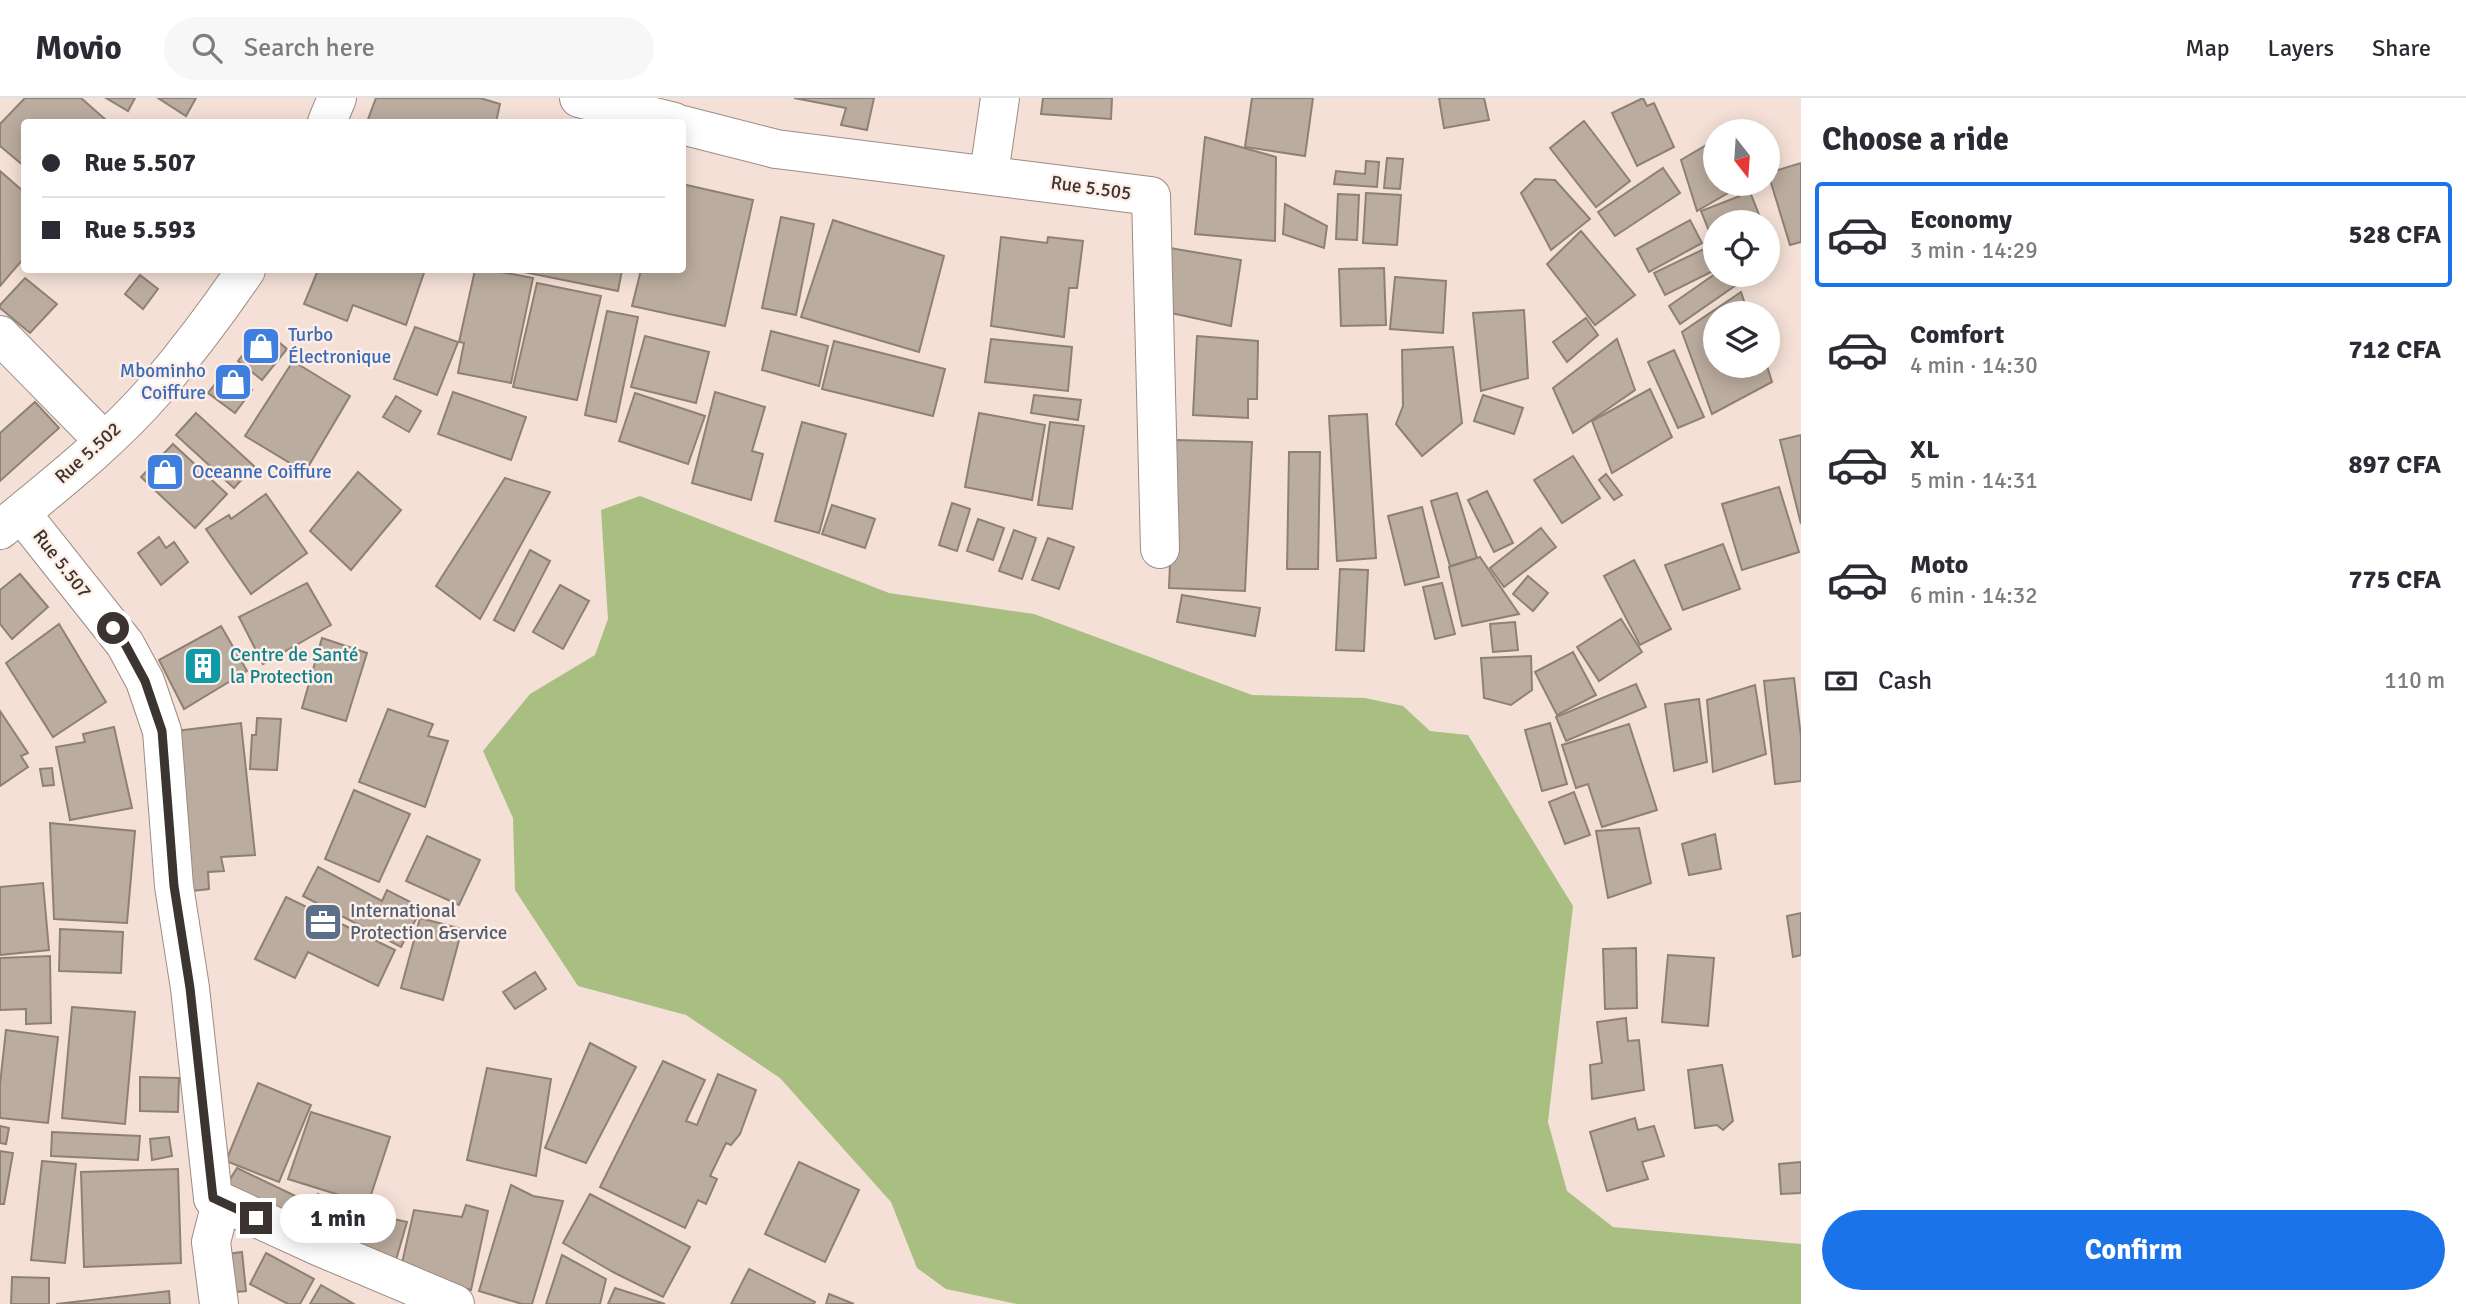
<!DOCTYPE html>
<html lang="en">
<head>
<meta charset="utf-8">
<style>
  :root { --surface:#fff; --page:#f7f7f7; --text:#2b2b33; --muted:#7c7c81; --line:#e1e1e2; --accent:#1a73e8 }
  body { margin:0; font-family:Signika,sans-serif; background:var(--page); color:var(--text); height:100vh; display:flex; flex-direction:column; font-size:26px; white-space:nowrap }
  * { box-sizing:border-box; margin:0 }
  p { font-size:23px; color:var(--muted) }
  .icon { flex:none; width:38px; height:38px; fill:none; stroke:currentColor; stroke-width:2; stroke-linecap:round; stroke-linejoin:round }
  .map { position:relative; flex:1; overflow:hidden }
  .panel { display:flex; flex-direction:column; background:var(--surface); width:665px }
  .panel>* { flex:none }
  .hud { position:absolute; left:21px; top:21px; width:665px; height:154px; border-radius:7px; box-shadow:0 4px 18px #0003; display:grid; align-content:center; height:154px; padding:0 21px; background:var(--surface) }
  .needle { width:46px; rotate:163deg }
  .controls { position:absolute; left:1703px; top:21px; display:grid; gap:14px }
  .controls a { display:grid; place-items:center; width:77px; height:77px; border-radius:50%; background:var(--surface); box-shadow:0 4px 18px #0003; font-size:35px }
  .end { position:absolute; width:32px; height:32px; margin:-16px; border:9px solid #3c3431; background:#fff; box-shadow:0 0 0 4px #fff }
  .from { border-radius:50% }
  .bubble { position:absolute; height:49px; border-radius:24px; background:var(--surface); box-shadow:0 4px 18px #0003; font-size:23px; font-weight:800; line-height:49px; text-align:center }
  .hud b { display:flex; align-items:center; gap:24px; height:66px; font-size:26px }
  .hud b+b { border-top:2px solid var(--line) }
  .hud i { width:18px; height:18px; background:var(--text) }
  ul { padding:0; list-style:none }
  li { display:flex; align-items:center; gap:21px; height:105px; margin:0 14px 10px; padding:0 7px; border:4px solid transparent; border-radius:7px }
  li div { flex:1 }
  li b { display:block; font-size:26px }
  li em { font-style:normal; font-weight:800 }
  li.active { border-color:var(--accent) }
  li>.icon { width:63px; height:63px; stroke-width:1.5 }
  h2 { padding:0 21px; font-size:32px; line-height:84px }
  .pay { display:flex; align-items:center; gap:18px; height:77px; padding:0 21px; font-size:26px }
  .pay p { margin-inline-start:auto }
  .primary-button { display:flex; gap:14px; margin-top:auto; padding:14px 21px }
  .primary-button a { flex:1; height:80px; border-radius:42px; background:var(--accent); color:#fff; font-size:28px; font-weight:800; line-height:80px; text-align:center }
  header { display:flex; align-items:center; gap:42px; box-sizing:border-box; height:98px; padding:0 35px; background:var(--surface); border-bottom:2px solid var(--line) }
  header strong { font-size:33px }
  nav { display:flex; gap:38px; margin-inline-start:auto; font-size:24px }
  .search { width:490px; height:63px; background:var(--page); display:flex; align-items:center; gap:18px; box-sizing:border-box; padding:0 24px; border-radius:38px; color:var(--muted); font-size:26px }
  main { display:flex; flex:1; min-height:0 }
  .map>svg:first-child { display:block }
  .green { fill:#a9bf81 }
  .building { fill:#baac9e; stroke:#8e8173; stroke-width:2 }
  .lines { fill:none; stroke-linecap:round; stroke-linejoin:round }
  .minor-casing { stroke:#9d8b82; stroke-width:40 }
  .minor { stroke:#fff; stroke-width:38 }
  .route { stroke:#3c3431; stroke-width:9 }
  .labels { text-anchor:middle; dominant-baseline:central; stroke-width:5; stroke-linejoin:round; paint-order:stroke }
  .street-label { font-size:19px; fill:#3c3431; stroke:#feeee6 }
  .shop-label { font-size:19px; fill:#366cbe; stroke:#feeee6; text-anchor:start }
  .culture-label { font-size:19px; fill:#0d838f; stroke:#feeee6; text-anchor:start }
  .service-label { font-size:19px; fill:#4e5e75; stroke:#feeee6; text-anchor:start }
</style>
</head>
<body>
<header>
<strong>Movio</strong>
<div class="search"><svg class="icon" aria-label="search" viewBox="0 0 24 24"><circle cx="10" cy="10" r="6"/><path d="M15 15l6 6"/></svg>Search here</div>
<nav><a>Map</a><a>Layers</a><a>Share</a></nav>
</header>
<main>
<div class="map">
<svg width="1801" height="1206" viewBox="0 0 1801 1206">
  <rect width="100%" height="100%" fill="#f4e0d6"/>
  <path class="green" d="M640,398L889,495L1034,516L1252,597L1365,600L1403,608L1430,633L1468,637L1573,808L1548,1024L1567,1093L1613,1129L1801,1146V1206H1017L946,1191L917,1170L891,1104L780,980L686,917L578,888L515,792L513,720L483,653L530,596L595,557L608,521L601,412Z"/>
  <g class="building">
    <path d="M25,0H81L106,22L104,24H24V68L0,48V26Z"/>
    <path d="M106,0H135L128,13Z"/>
    <path d="M158,0H196L186,18Z"/>
    <path d="M376,0H480L500,6L496,24H367Z"/>
    <path d="M794,0H874L867,32L841,27L846,10Z"/>
    <path d="M1043,0H1112L1111,21L1041,16Z"/>
    <path d="M1252,0H1313L1305,58L1245,49Z"/>
    <path d="M1439,0H1484L1489,22L1444,30Z"/>
    <path d="M1643,0L1647,8L1654,5L1674,49L1637,68L1612,15Z"/>
    <path d="M1584,23L1630,83L1596,109L1550,50Z"/>
    <path d="M1205,39L1276,59L1275,143L1195,136Z"/>
    <path d="M1715,42V86H1739L1740,88L1697,113L1681,62Z"/>
    <path d="M1387,60L1403,61L1400,91L1384,90Z"/>
    <path d="M1366,63L1379,64L1377,89L1334,86L1336,73L1365,76Z"/>
    <path d="M1801,65V144L1790,147L1768,75Z"/>
    <path d="M1663,70L1680,95L1615,138L1598,114Z"/>
    <path d="M0,73L24,94V160L0,188Z"/>
    <path d="M1535,81L1555,82L1590,121L1551,152L1521,95Z"/>
    <path d="M682,86L753,102L725,228L632,208L641,172H682Z"/>
    <path d="M1750,94L1762,124H1715V148L1701,113Z"/>
    <path d="M1366,95L1401,97L1397,147L1363,145Z"/>
    <path d="M1338,96L1359,97L1357,142L1336,141Z"/>
    <path d="M1285,106L1327,128L1324,150L1283,136Z"/>
    <path d="M781,119L814,126L796,217L762,210Z"/>
    <path d="M833,122L944,158L919,254L801,219Z"/>
    <path d="M1690,122L1702,145L1649,174L1637,151Z"/>
    <path d="M1581,133L1635,197L1595,227L1547,166Z"/>
    <path d="M1001,139L1047,145L1048,139L1083,143L1077,190H1069L1064,239L991,228Z"/>
    <path d="M1158,148L1241,162L1231,228L1157,212Z"/>
    <path d="M1706,150L1715,172L1665,197L1654,175Z"/>
    <path d="M1384,170L1386,227L1341,228L1339,171Z"/>
    <path d="M318,172H425L406,227L353,207L347,223L304,206Z"/>
    <path d="M475,172H490L533,180L511,285L458,275L464,245L459,244Z"/>
    <path d="M514,172H622L618,193Z"/>
    <path d="M1715,176L1732,177L1739,185L1680,226L1669,208Z"/>
    <path d="M140,177L158,191L143,211L125,196Z"/>
    <path d="M1395,179L1446,183L1443,235L1390,231Z"/>
    <path d="M25,180L57,206L30,235L0,210V207Z"/>
    <path d="M537,185L601,198L577,302L513,289Z"/>
    <path d="M1741,194L1748,215H1715V268H1767L1772,284L1712,316L1682,234Z"/>
    <path d="M1524,212L1528,280L1481,293L1473,215Z"/>
    <path d="M607,213L638,219L616,324L585,317Z"/>
    <path d="M1586,220L1598,237L1567,264L1553,244Z"/>
    <path d="M415,229L458,244L437,297L394,281Z"/>
    <path d="M263,231L287,251L262,282L238,263Z"/>
    <path d="M771,233L828,248L819,288L762,272Z"/>
    <path d="M645,238L709,254L696,305L631,289Z"/>
    <path d="M1197,238L1258,243L1257,301H1248V320L1193,317Z"/>
    <path d="M991,241L1072,249L1068,293L985,284Z"/>
    <path d="M1617,241L1635,292L1573,335L1553,290Z"/>
    <path d="M834,243L945,271L933,318L822,291Z"/>
    <path d="M1453,249L1462,325L1422,358L1396,326L1403,308L1402,252Z"/>
    <path d="M1674,252L1704,319L1678,330L1648,264Z"/>
    <path d="M293,263L350,298L305,374L245,338Z"/>
    <path d="M226,272L252,292L235,315L208,295Z"/>
    <path d="M1650,291L1672,339L1612,375L1592,323Z"/>
    <path d="M453,294L526,319L511,362L438,336Z"/>
    <path d="M715,294L765,309L752,353L763,356L751,402L692,385Z"/>
    <path d="M635,295L705,318L688,366L619,343Z"/>
    <path d="M1034,297L1081,302L1078,322L1031,315Z"/>
    <path d="M1483,297L1523,310L1514,336L1474,323Z"/>
    <path d="M396,298L421,313L409,334L383,319Z"/>
    <path d="M35,304L59,330L0,383V335Z"/>
    <path d="M196,315L254,368L234,390L176,337Z"/>
    <path d="M979,315L1045,327L1032,402L965,389Z"/>
    <path d="M1367,316L1376,460L1337,463L1329,318Z"/>
    <path d="M802,324L846,336L819,435L775,423Z"/>
    <path d="M1050,324L1084,328L1072,411L1038,407Z"/>
    <path d="M1801,337V426L1780,342Z"/>
    <path d="M1175,342L1252,344L1245,493L1169,490Z"/>
    <path d="M173,346L227,396L195,430L141,379Z"/>
    <path d="M1289,354H1320L1318,471H1287Z"/>
    <path d="M1573,358L1600,400L1562,425L1534,382Z"/>
    <path d="M358,374L401,412L351,472L310,433Z"/>
    <path d="M1606,376L1622,397L1614,402L1599,382Z"/>
    <path d="M505,380L550,394L480,521L436,488Z"/>
    <path d="M1779,389L1799,454L1742,472L1722,406Z"/>
    <path d="M1487,393L1513,445L1494,454L1468,402Z"/>
    <path d="M1457,395L1477,460L1450,468L1431,403Z"/>
    <path d="M266,396L307,455L251,496L206,431L229,417L231,421Z"/>
    <path d="M952,405L970,411L957,453L939,447Z"/>
    <path d="M832,407L875,421L865,450L822,436Z"/>
    <path d="M1422,409L1439,479L1405,487L1388,418Z"/>
    <path d="M978,421L1004,430L993,462L967,453Z"/>
    <path d="M1541,430L1556,449L1504,489L1490,470Z"/>
    <path d="M1014,432L1036,440L1022,481L999,473Z"/>
    <path d="M159,439L166,450L174,444L188,464L161,487L138,455Z"/>
    <path d="M1048,440L1074,449L1059,491L1032,482Z"/>
    <path d="M1723,446L1740,491L1683,512L1665,467Z"/>
    <path d="M530,452L550,463L514,533L494,522Z"/>
    <path d="M1480,459L1519,516L1462,528L1449,469Z"/>
    <path d="M1634,462L1671,531L1640,547L1604,478Z"/>
    <path d="M1340,471L1368,472L1364,553L1336,552Z"/>
    <path d="M20,476L48,509L12,541L0,526V492Z"/>
    <path d="M1528,478L1548,495L1533,513L1513,496Z"/>
    <path d="M307,485L331,527L263,566L239,519Z"/>
    <path d="M1442,485L1455,536L1435,541L1423,489Z"/>
    <path d="M560,487L589,503L563,551L533,534Z"/>
    <path d="M1182,497L1260,510L1255,538L1177,524Z"/>
    <path d="M1621,521L1642,554L1599,583L1577,549Z"/>
    <path d="M1515,524L1518,552L1493,554L1490,526Z"/>
    <path d="M59,526L106,604L53,639L6,565Z"/>
    <path d="M221,528L247,573L184,611L159,562Z"/>
    <path d="M322,540L367,555L346,623L302,610Z"/>
    <path d="M1573,554L1596,597L1557,617L1535,574Z"/>
    <path d="M1531,558L1532,592L1511,607L1484,600L1481,560Z"/>
    <path d="M1794,580L1801,639V683L1775,686L1764,583Z"/>
    <path d="M1636,586L1646,609L1566,643L1556,619Z"/>
    <path d="M1755,587L1766,656L1713,674L1707,602Z"/>
    <path d="M1699,601L1707,664L1674,673L1665,606Z"/>
    <path d="M388,611L433,626L428,638L448,643L425,709L359,684Z"/>
    <path d="M0,613L28,655L21,658L28,669L0,688Z"/>
    <path d="M257,620L281,621L277,672L250,671L252,637H256Z"/>
    <path d="M241,625L255,757L221,759L224,773L208,774L209,791L183,794L176,633Z"/>
    <path d="M1550,625L1567,686L1542,693L1525,632Z"/>
    <path d="M1629,626L1657,712L1602,729L1588,686L1576,690L1562,647Z"/>
    <path d="M114,629L132,710L70,722L56,649L85,644L83,636Z"/>
    <path d="M52,670L54,687L43,688L40,671Z"/>
    <path d="M354,692L410,716L379,784L325,761Z"/>
    <path d="M1574,694L1590,737L1565,746L1549,704Z"/>
    <path d="M50,725L135,733L127,825L54,821Z"/>
    <path d="M1639,730L1651,785L1608,800L1596,733Z"/>
    <path d="M1715,736L1721,771L1689,777L1682,746Z"/>
    <path d="M427,738L480,762L459,807L406,783Z"/>
    <path d="M318,769L382,803L387,792L422,810L401,849L303,798Z"/>
    <path d="M43,785L49,852L0,857V789Z"/>
    <path d="M286,799L395,852L378,888L308,854L295,880L255,861Z"/>
    <path d="M1801,815V857L1793,859L1787,818Z"/>
    <path d="M420,820L462,831L443,902L401,890Z"/>
    <path d="M60,831L123,834L121,875L59,873Z"/>
    <path d="M1636,850L1637,910L1605,911L1603,851Z"/>
    <path d="M1668,857L1714,860L1708,928L1662,924Z"/>
    <path d="M50,858L51,925L26,926V911L0,912V860Z"/>
    <path d="M535,874L546,891L515,911L503,894Z"/>
    <path d="M72,909L135,914L125,1026L62,1020Z"/>
    <path d="M1626,920L1628,943L1639,942L1644,992L1592,1001L1590,967L1602,965L1597,924Z"/>
    <path d="M6,932L58,939L48,1025L0,1020V986Z"/>
    <path d="M590,945L636,969L586,1065L545,1050Z"/>
    <path d="M663,963L705,982L686,1023L697,1027L718,976L756,992L740,1036L731,1047L726,1045L710,1078L717,1081L706,1106L698,1102L685,1130L600,1089Z"/>
    <path d="M1722,967L1733,1023L1723,1032L1717,1027L1695,1030L1688,972Z"/>
    <path d="M487,970L551,981L536,1078L467,1062Z"/>
    <path d="M140,979L179,980L178,1014L140,1013Z"/>
    <path d="M258,985L311,1007L279,1084L226,1063Z"/>
    <path d="M311,1014L390,1039L368,1106L288,1081Z"/>
    <path d="M1635,1020L1638,1032L1654,1028L1664,1058L1642,1064L1648,1081L1607,1093L1590,1034Z"/>
    <path d="M0,1028L9,1030L6,1046L0,1045Z"/>
    <path d="M52,1034L140,1038L138,1062L51,1058Z"/>
    <path d="M169,1039L172,1058L152,1062L150,1041Z"/>
    <path d="M0,1053L13,1055L4,1106H0Z"/>
    <path d="M42,1063L76,1066L65,1165L31,1162Z"/>
    <path d="M799,1064L859,1092L825,1164L765,1136Z"/>
    <path d="M1801,1064V1095L1781,1096L1779,1066Z"/>
    <path d="M237,1070L312,1106L296,1134L222,1094Z"/>
    <path d="M178,1071L181,1165L84,1169L81,1074Z"/>
    <path d="M511,1087L533,1098L563,1103L532,1206H522L479,1193Z"/>
    <path d="M318,1096L340,1109L318,1147L297,1134Z"/>
    <path d="M590,1096L690,1149L663,1199L613,1174L563,1145Z"/>
    <path d="M466,1107L488,1113L471,1192L400,1174L414,1112L462,1119Z"/>
    <path d="M349,1111L407,1124L396,1162L377,1156L378,1153L339,1142Z"/>
    <path d="M242,1154L246,1193L225,1195L220,1157Z"/>
    <path d="M266,1155L314,1181L300,1206H288L250,1186Z"/>
    <path d="M562,1157L606,1181L600,1206H546Z"/>
    <path d="M749,1171L815,1204L814,1206H731Z"/>
    <path d="M12,1179L49,1180V1206H11Z"/>
    <path d="M321,1187L354,1206H310Z"/>
    <path d="M615,1190L665,1206H608Z"/>
    <path d="M169,1193L170,1206H56Z"/>
    <path d="M829,1196L854,1206H826Z"/>
  </g>
  <g class="lines">
    <g class="minor-casing">
      <g id="minor">
        <path d="M579,0L674,24"/>
        <path d="M327,24L337,0"/>
        <path d="M682,27L776,51L1151,98L1160,451"/>
        <path d="M989,76L1000,0"/>
        <path d="M0,237L104,343"/>
        <path d="M21,415L125,546L145,583L162,633L174,788L190,890L213,1100L221,1105L211,1144L219,1206"/>
        <path d="M0,432C53,388 110,344 155,292C188,253 218,213 246,172"/>
        <path d="M213,1100L320,1149L455,1206"/>
      </g>
    </g>
    <use href="#minor" class="minor"/>
  </g>
  <g class="lines">
    <path class="route" d="M113,530L125,546L145,583L162,633L174,788L190,890L213,1100L256,1120"/>
  </g>
  <defs>
    <g id="shop-square" transform="scale(2.0125)"><rect x="-9" y="-9" width="18" height="18" rx="4" fill="#3f7fe0" stroke="#feeee6"/><path d="M-5-2.5h2.3a2.7 3.5 0 0 1 5.4 0H5L5.5 6h-11ZM-1.5-2.5h3a1.5 2.3 0 0 0-3 0Z" fill="#fff"/></g>
    <g id="building-square" transform="scale(2.0125)"><rect x="-9" y="-9" width="18" height="18" rx="4" fill="#0f9aa8" stroke="#feeee6"/><path d="M-4-6H4V6H1V3H-1V6H-4ZM-2.5-4.3h1.7v1.8h-1.7ZM.8-4.3h1.7v1.8H.8ZM-2.5-1h1.7V.8h-1.7ZM.8-1h1.7V.8H.8Z" fill="#fff"/></g>
    <g id="office-square" transform="scale(2.0125)"><rect x="-9" y="-9" width="18" height="18" rx="4" fill="#5c6f8a" stroke="#feeee6"/><path d="M-6-3h4V-5.5h4V-3h4V5H-6ZM-1-4.5V-3h2v-1.5ZM-6 0V1H6V0Z" fill="#fff"/></g>
  </defs>
  <g fill-rule="evenodd">
    <use href="#shop-square" x="261" y="248"/>
    <use href="#shop-square" x="233" y="284"/>
    <use href="#shop-square" x="165" y="374"/>
    <use href="#building-square" x="203" y="568"/>
    <use href="#office-square" x="323" y="824"/>
  </g>
  <g class="labels">
    <g class="street-label">
      <text transform="translate(1091 90) rotate(8)">Rue 5.505</text>
      <text transform="translate(88 355) rotate(-42)">Rue 5.502</text>
      <text transform="translate(62 466) rotate(52)">Rue 5.507</text>
    </g>
    <g class="shop-label">
      <text x="288" y="237">Turbo<tspan x="288" dy="22">Électronique</tspan></text>
      <text x="206" y="273" text-anchor="end">Mbominho<tspan x="206" dy="22">Coiffure</tspan></text>
      <text x="192" y="374">Oceanne Coiffure</text>
    </g>
    <g class="culture-label">
      <text x="230" y="557">Centre de Santé<tspan x="230" dy="22">la Protection</tspan></text>
    </g>
    <g class="service-label">
      <text x="350" y="813">International<tspan x="350" dy="22">Protection &amp;service</tspan></text>
    </g>
  </g>
</svg>
<div class="controls">
<a><svg class="needle" viewBox="-14 -14 28 28"><path d="M0-13l5 13h-10z" fill="#e53935"/><path d="M0 13l5-13h-10z" fill="#7c7c81"/></svg></a>
<a><svg class="icon" aria-label="locate" viewBox="0 0 24 24"><circle cx="12" cy="12" r="6"/><path d="M12 2v4M12 18v4M2 12h4M18 12h4"/></svg></a>
<a><svg class="icon" aria-label="layers" viewBox="0 0 24 24"><path d="M12 4l9 5-9 5-9-5zM3 14l9 5 9-5"/></svg></a>
</div>
<i class="end from" style="left:113px;top:530px"></i>
<i class="end" style="left:256px;top:1120px"></i>
<div class="bubble" style="left:280px;top:1096px;width:116px">1 min</div>
<div class="hud">
<b><i class="from"></i>Rue 5.507</b>
<b><i></i>Rue 5.593</b>
</div>
</div>
<section class="panel">
<h2>Choose a ride</h2>
<ul>
<li class="active"><svg class="icon" aria-label="car" viewBox="0 0 24 24"><path d="M5 17H2v-5l4-1 3-4h7l3 4 3 1v5h-3M9 17h6M6 11h13"/><circle cx="7" cy="17" r="2"/><circle cx="17" cy="17" r="2"/></svg><div><b>Economy</b><p>3 min · 14:29</p></div><em>528 CFA</em></li>
<li><svg class="icon" aria-label="car" viewBox="0 0 24 24"><path d="M5 17H2v-5l4-1 3-4h7l3 4 3 1v5h-3M9 17h6M6 11h13"/><circle cx="7" cy="17" r="2"/><circle cx="17" cy="17" r="2"/></svg><div><b>Comfort</b><p>4 min · 14:30</p></div><em>712 CFA</em></li>
<li><svg class="icon" aria-label="car" viewBox="0 0 24 24"><path d="M5 17H2v-5l4-1 3-4h7l3 4 3 1v5h-3M9 17h6M6 11h13"/><circle cx="7" cy="17" r="2"/><circle cx="17" cy="17" r="2"/></svg><div><b>XL</b><p>5 min · 14:31</p></div><em>897 CFA</em></li>
<li><svg class="icon" aria-label="car" viewBox="0 0 24 24"><path d="M5 17H2v-5l4-1 3-4h7l3 4 3 1v5h-3M9 17h6M6 11h13"/><circle cx="7" cy="17" r="2"/><circle cx="17" cy="17" r="2"/></svg><div><b>Moto</b><p>6 min · 14:32</p></div><em>775 CFA</em></li>
</ul>
<div class="pay"><svg class="icon" aria-label="cash" viewBox="0 0 24 24"><path d="M3 7h18v10H3z"/><circle cx="12" cy="12" r="2"/></svg>Cash<p>110 m</p></div>
<div class="primary-button"><a>Confirm</a></div>
</section>
</main>
</body>
</html>
